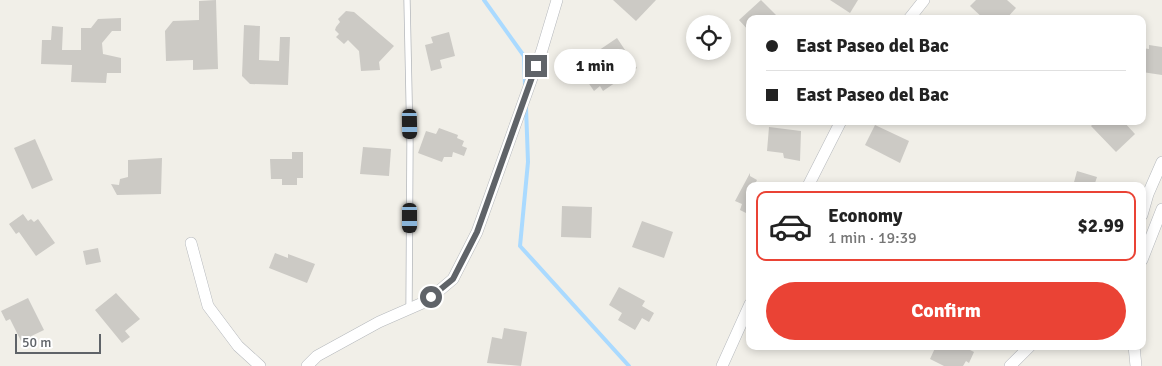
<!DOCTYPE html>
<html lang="en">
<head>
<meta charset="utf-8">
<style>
  :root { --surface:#fff; --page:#f6f6f6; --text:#222; --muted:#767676; --line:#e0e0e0; --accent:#ea4335 }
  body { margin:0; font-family:Signika,sans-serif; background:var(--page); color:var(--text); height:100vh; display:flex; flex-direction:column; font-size:19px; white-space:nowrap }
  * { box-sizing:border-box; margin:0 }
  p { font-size:16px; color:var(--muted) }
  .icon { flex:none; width:28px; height:28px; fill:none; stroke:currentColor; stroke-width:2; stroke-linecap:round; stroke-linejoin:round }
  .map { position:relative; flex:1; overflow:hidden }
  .drawer { position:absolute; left:746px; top:182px; width:400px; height:168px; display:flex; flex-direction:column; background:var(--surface); border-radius:10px; box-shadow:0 2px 8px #0003 }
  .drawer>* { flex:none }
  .banner { position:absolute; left:746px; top:15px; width:400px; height:110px; border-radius:10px; box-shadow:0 2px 8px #0003; display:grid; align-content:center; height:110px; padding:0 20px; background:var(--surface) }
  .buttons { position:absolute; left:686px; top:15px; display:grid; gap:10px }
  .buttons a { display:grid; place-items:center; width:45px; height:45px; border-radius:50%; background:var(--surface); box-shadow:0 2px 8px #0003; font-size:25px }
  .scale { position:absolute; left:15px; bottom:12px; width:86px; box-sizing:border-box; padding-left:5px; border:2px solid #5f6368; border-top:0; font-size:14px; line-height:18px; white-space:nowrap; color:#5f6368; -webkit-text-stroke:4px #fff; paint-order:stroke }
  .end { position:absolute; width:22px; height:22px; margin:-11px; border:6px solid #5f6368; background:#fff; box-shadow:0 0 0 2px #fff }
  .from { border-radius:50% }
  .bubble { position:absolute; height:35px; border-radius:18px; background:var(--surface); box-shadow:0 2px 8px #0003; font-size:16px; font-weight:700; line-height:35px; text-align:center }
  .car { position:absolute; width:15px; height:30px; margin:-15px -8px; border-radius:6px; box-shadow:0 0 4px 1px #0007; background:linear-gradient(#222 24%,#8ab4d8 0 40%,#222 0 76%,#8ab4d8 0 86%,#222 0) }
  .banner b { display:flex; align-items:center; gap:18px; height:48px; font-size:19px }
  .banner b+b { border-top:1px solid var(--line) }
  .banner i { width:12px; height:12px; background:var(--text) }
  ul { padding:9px 0 0; list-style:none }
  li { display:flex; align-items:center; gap:15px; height:70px; margin:0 10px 8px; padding:0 10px; border:2px solid var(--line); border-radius:10px }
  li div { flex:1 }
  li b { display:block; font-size:19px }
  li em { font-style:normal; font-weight:700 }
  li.selected { border-color:var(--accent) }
  li>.icon { width:45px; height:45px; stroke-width:1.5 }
  .cta { display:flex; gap:10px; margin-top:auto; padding:10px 20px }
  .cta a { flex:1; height:58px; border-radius:30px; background:var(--accent); color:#fff; font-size:20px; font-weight:700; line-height:58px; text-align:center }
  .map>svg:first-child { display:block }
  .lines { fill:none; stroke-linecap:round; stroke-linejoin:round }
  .stream { stroke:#aadaff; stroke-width:4 }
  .building { fill:#cccac5 }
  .lane-casing { stroke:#b5b8bc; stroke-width:7 }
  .street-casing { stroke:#b5b8bc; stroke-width:12 }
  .lane { stroke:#fff; stroke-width:5.5 }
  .street { stroke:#fff; stroke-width:11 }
  .route { stroke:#5f6368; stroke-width:6 }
</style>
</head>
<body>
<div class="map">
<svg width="1162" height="366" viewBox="0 0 1162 366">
  <rect width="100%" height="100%" fill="#f1efe8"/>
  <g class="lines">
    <g class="stream">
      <path d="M484,0L524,56L525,85"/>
      <path d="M526,107L528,162L520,246L629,366"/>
    </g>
  </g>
  <g class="building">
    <path d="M216,0L218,69L193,70V60L166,61L165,31L173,21L199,20V1Z"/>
    <path d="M613,0H656L636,21Z"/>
    <path d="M761,0L780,19H750V32L739,20Z"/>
    <path d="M830,0H858L850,13Z"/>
    <path d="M976,0H1007L1016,8L1006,19H984L970,6Z"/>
    <path d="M346,11L354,12L394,46L379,62L380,70L361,71L359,51L348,40L344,44L336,37L339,34L335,30L336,27L340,22L338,19Z"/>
    <path d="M121,18V31H112L102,43L103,54L121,58V73H107L106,83L71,82L72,65L41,64L42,40H51L52,26L63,27L62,50H81V28H91L98,19Z"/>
    <path d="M244,25L260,26L259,60L279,61L280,37H290L288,85L250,84L242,76Z"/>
    <path d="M449,32L455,56L440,60L442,68L431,71L425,45L433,43L431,37Z"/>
    <path d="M617,38L637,68L603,91L600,86L594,91L583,75L593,69L586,59Z"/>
    <path d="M1149,45L1162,47V75L1142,72V48L1149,49Z"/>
    <path d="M1096,121H1123L1135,134L1116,152L1091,126Z"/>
    <path d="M875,125L909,141L900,163L865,145Z"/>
    <path d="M769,127L801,131L800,161L784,158L783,153L767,151Z"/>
    <path d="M439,128L458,135L457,138L464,141L462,146L467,148L464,156L453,152L452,157H444L442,162L418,153L426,131L436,134Z"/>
    <path d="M35,139L53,180L32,189L14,148Z"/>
    <path d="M363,147L391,149L389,176L360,174Z"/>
    <path d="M292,152H303V178H297V185H282V179H271L270,159H292Z"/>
    <path d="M162,158L161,194L117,195L111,184L119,185L120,179L128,177V160Z"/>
    <path d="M1077,171L1097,177L1094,186H1073Z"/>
    <path d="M750,173V176L757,180L754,186H750V215L740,210L742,204L735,201Z"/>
    <path d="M562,206L592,207L591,238L561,237Z"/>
    <path d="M23,214L28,221L31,219L34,222L38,219L55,243L36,256L19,232L16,234L9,224Z"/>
    <path d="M642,221L673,232L664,258L632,247Z"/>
    <path d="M98,248L101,262L86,265L83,251Z"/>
    <path d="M275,253L288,258V254L315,264L307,283L269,268Z"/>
    <path d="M619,287L645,301L642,306L654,313L649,322L642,318L635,330L618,320L622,313L609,305Z"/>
    <path d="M116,293L140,319L125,331L130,337L122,343L95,310Z"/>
    <path d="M28,298L44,330L21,341L10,319L6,321L1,311Z"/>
    <path d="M504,328L527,332L521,366L487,363L492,337L502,339Z"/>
    <path d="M936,346H973L970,350L974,352L969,363L966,361L963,366H944L930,359Z"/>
  </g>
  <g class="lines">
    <g class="lane-casing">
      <path id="lane" d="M407,0L410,143L409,309"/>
    </g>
    <g class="street-casing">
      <g id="street">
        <path d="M909,19L924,0"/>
        <path d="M808,186L841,121"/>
        <path d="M1142,215L1148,194L1162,162"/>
        <path d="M191,243L208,306L238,346L260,366"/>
        <path d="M1142,260L1162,209"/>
        <path d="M1134,346L1136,366"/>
        <path d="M307,366L317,356L379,322L427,301L453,279L477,232L542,50L557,0"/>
        <path d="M722,366L750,304"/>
        <path d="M1010,366L1030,346"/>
      </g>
    </g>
    <use href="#lane" class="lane"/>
    <use href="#street" class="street"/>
  </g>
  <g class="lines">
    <path class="route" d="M431,297L453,279L477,232L536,66"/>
  </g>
</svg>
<div class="buttons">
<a><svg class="icon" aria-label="locate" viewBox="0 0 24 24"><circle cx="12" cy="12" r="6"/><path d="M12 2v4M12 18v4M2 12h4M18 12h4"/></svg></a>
</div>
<div class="scale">50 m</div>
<i class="end from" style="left:431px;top:297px"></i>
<i class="end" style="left:536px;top:66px"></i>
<div class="bubble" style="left:554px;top:49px;width:82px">1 min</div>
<i class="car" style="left:410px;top:124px;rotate:179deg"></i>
<i class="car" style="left:410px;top:218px;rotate:180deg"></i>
<div class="banner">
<b><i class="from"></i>East Paseo del Bac</b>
<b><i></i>East Paseo del Bac</b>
</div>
<section class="drawer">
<ul>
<li class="selected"><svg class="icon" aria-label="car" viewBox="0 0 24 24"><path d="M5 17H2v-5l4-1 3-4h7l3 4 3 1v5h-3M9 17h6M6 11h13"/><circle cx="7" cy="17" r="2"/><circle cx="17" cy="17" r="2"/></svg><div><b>Economy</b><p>1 min · 19:39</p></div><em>$2.99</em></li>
</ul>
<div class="cta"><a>Confirm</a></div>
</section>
</div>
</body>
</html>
